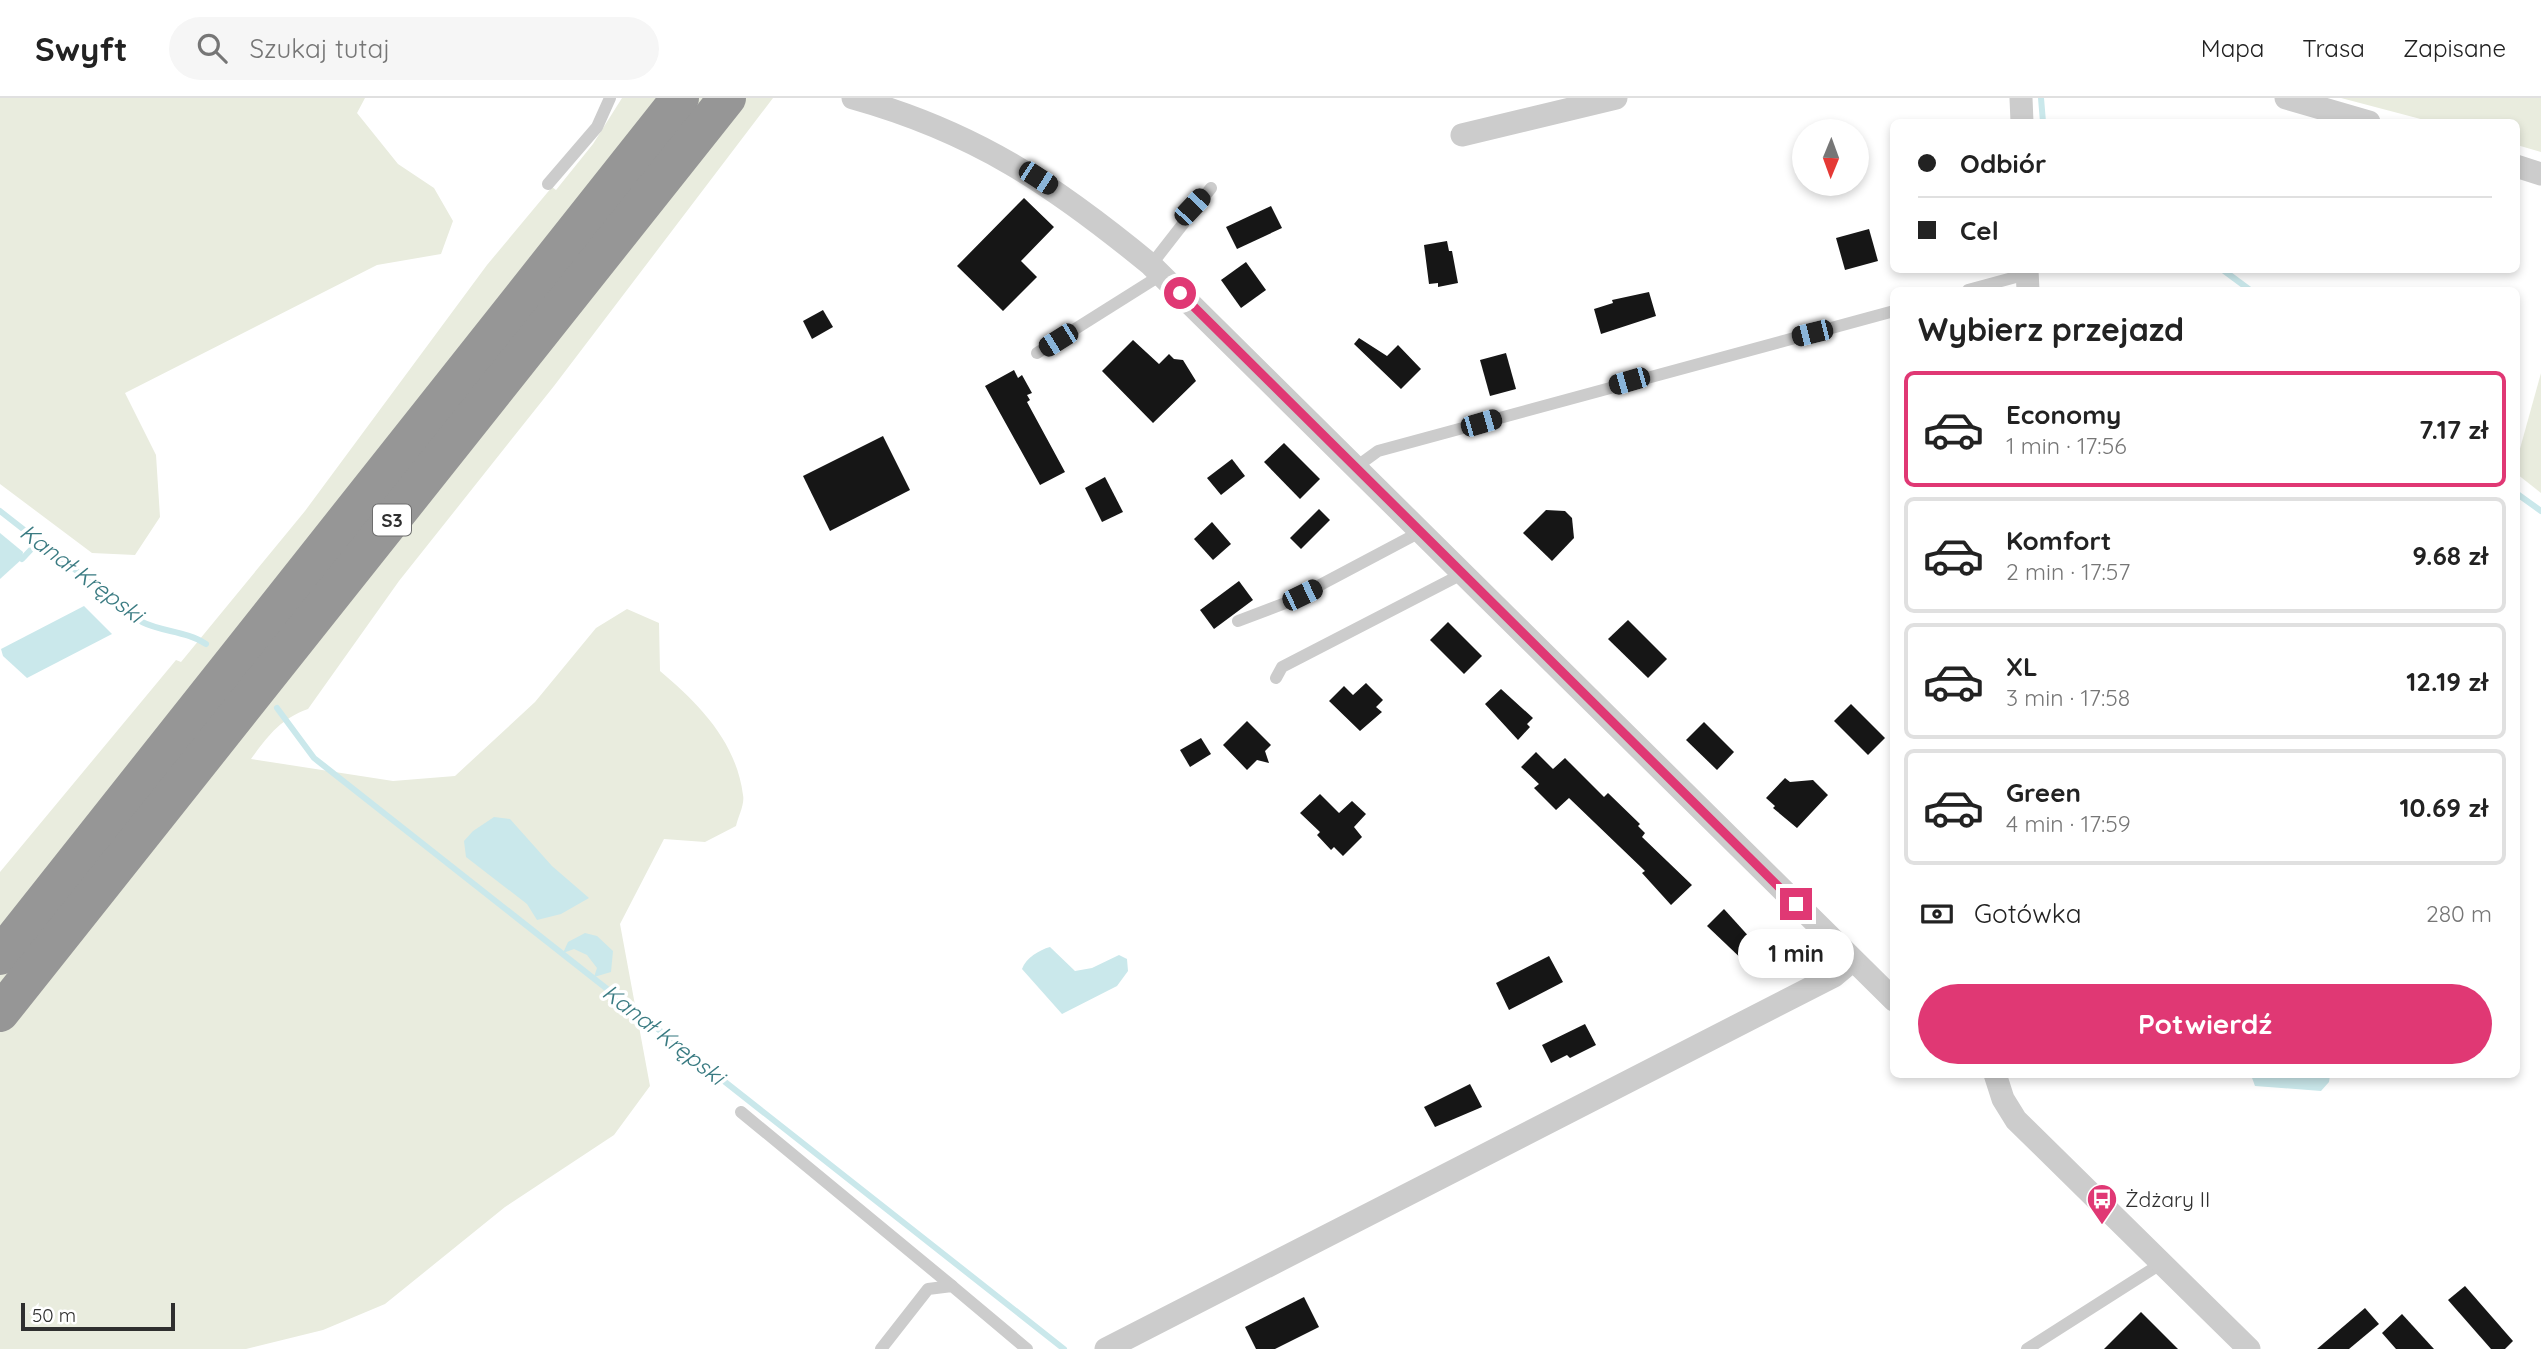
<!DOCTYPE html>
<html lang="pl">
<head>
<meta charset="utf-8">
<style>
  :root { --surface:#fff; --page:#f6f6f6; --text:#222; --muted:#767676; --line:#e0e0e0; --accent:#e03874 }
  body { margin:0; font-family:Quicksand,sans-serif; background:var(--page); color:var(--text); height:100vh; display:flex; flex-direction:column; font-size:26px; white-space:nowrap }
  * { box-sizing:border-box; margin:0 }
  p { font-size:23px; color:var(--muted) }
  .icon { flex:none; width:38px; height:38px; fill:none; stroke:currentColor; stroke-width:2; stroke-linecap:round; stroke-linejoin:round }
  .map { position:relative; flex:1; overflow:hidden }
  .drawer { position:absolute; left:1890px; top:189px; width:630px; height:791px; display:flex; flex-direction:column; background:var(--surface); border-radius:10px; box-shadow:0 4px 10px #0003 }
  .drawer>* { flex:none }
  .banner { position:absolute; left:1890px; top:21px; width:630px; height:154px; border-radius:10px; box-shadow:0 4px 10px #0003; display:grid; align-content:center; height:154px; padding:0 28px; background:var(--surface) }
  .needle { width:46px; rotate:181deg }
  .tools { position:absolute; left:1792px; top:21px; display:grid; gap:14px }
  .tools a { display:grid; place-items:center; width:77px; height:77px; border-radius:50%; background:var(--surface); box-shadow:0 4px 10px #0003; font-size:35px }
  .scale { position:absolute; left:21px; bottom:18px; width:154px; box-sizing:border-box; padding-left:7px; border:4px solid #2f2f2f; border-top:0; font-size:19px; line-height:24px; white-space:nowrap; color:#2f2f2f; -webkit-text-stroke:5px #fff; paint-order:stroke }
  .end { position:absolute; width:32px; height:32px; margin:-16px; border:9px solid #e03874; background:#fff; box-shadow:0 0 0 4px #fff }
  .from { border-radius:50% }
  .bubble { position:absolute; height:49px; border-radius:24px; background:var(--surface); box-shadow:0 4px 10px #0003; font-size:23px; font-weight:700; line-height:49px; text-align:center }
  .car { position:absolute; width:21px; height:42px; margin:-21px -10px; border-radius:9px; box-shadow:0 0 5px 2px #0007; background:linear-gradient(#222 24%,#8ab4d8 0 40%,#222 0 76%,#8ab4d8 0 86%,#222 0) }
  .banner b { display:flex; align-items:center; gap:24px; height:66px; font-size:26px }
  .banner b+b { border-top:2px solid var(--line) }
  .banner i { width:18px; height:18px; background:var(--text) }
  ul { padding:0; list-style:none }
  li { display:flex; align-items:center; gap:21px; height:116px; margin:0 14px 10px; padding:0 14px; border:4px solid var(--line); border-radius:10px }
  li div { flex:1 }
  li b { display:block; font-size:26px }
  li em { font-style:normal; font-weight:700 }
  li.active { border-color:var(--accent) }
  li>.icon { width:63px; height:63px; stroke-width:1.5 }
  h2 { padding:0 28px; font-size:32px; line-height:84px }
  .pay { display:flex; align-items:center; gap:18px; height:77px; padding:0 28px; font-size:26px }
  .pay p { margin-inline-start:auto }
  .action { display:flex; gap:14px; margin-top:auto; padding:14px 28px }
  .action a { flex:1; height:80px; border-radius:42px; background:var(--accent); color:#fff; font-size:28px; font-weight:700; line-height:80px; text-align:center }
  header { display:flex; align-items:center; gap:42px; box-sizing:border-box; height:98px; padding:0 35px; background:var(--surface); border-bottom:2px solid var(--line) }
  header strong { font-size:33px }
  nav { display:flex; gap:38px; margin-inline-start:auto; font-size:24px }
  .search { width:490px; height:63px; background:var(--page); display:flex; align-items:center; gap:18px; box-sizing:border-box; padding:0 24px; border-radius:38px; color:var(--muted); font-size:26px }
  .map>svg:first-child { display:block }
  .green { fill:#e9ecde }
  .water { fill:#cae8eb }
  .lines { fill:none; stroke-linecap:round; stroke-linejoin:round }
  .stream { stroke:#cae8eb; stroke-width:6 }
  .building { fill:#161616 }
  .lane { stroke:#ccc; stroke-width:12 }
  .street { stroke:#ccc; stroke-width:23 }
  .highway { stroke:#969696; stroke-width:38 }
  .route { stroke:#e03874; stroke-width:9 }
  .labels { text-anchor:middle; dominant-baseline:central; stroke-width:7; stroke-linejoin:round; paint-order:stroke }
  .shield { fill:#fff; stroke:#6d6d6d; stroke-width:2 }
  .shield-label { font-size:19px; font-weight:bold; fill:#2f2f2f }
  .poi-label { font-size:21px; fill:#2f2f2f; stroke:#fff; text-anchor:start }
  .water-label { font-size:23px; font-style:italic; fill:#3a7b82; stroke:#fff }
</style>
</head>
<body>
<header>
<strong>Swyft</strong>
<div class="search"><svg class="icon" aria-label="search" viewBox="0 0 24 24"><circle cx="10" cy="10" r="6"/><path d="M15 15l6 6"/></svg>Szukaj tutaj</div>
<nav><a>Mapa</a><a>Trasa</a><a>Zapisane</a></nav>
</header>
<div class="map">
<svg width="2541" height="1251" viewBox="0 0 2541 1251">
  <rect width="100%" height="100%" fill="#fff"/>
  <g class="green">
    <path d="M0,0H365L357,15L398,66L434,90L453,123L441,156L377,167L125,295L156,357L160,419L135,457L92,455L0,386Z"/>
    <path d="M622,0H773L554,288L399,483L308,611C280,621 268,638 251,661L393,683L455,678L535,604L596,530L627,511L659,525L660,573C699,606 736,643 743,697C745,706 738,719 736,728L705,744L664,741L620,826L650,988L614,1037L505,1109L385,1206L323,1232L246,1251H0V774L176,562L181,564L305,413L487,167L552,89L556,92L593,46Z"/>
    <path d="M2341,0H2541V54L2517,47L2516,24H2432Z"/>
    <path d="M2541,275V395L2517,376L2516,365Z"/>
  </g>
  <g class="water">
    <path d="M0,435L23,454L22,461L0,481Z"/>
    <path d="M84,508L112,536L27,580L3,558L1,551Z"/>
    <path d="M494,719L510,721L552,768L589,800L561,816L537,822L527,806L466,759L464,743L473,733Z"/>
    <path d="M585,835L597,838L613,853L611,874L594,879L597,870L587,857L574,851L563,855L568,844Z"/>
    <path d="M1050,849L1075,873L1092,870L1119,857L1127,861L1128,873L1117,888L1062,916L1022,871C1026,860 1039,852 1050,849Z"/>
    <path d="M2251,977V976L2330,977L2329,984L2321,993L2255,988Z"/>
  </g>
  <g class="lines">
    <g class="stream">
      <path d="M2041,0L2043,24"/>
      <path d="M2223,172L2250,192"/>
      <path d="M2516,395L2541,413"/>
      <path d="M0,413L142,524C162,534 187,533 206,546"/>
      <path d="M22,461L39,443"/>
      <path d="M277,610L314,660L1064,1251"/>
    </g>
  </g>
  <g class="building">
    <path d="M1024,100L1054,129L1021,163L1037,179L1003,213L957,168Z"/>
    <path d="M1271,108L1282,130L1237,151L1226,129Z"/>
    <path d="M1869,131L1878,163L1845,172L1836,140Z"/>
    <path d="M1447,143L1449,153H1452L1458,185L1438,189V185L1429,186L1424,147Z"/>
    <path d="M1246,164L1266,192L1241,210L1221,182Z"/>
    <path d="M1649,194L1656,218L1601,236L1594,211L1613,205L1612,202Z"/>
    <path d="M823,212L833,229L812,241L803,223Z"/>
    <path d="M1359,240L1387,258L1398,247L1421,271L1401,291L1354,246Z"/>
    <path d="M1133,242L1159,266L1169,256L1174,261L1183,262L1196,283L1153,325L1102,273Z"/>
    <path d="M1506,255L1516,291L1490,298L1480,262Z"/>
    <path d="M1014,272L1018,280L1022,277L1032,295L1027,297L1030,302L1027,304L1065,374L1040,387L985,288Z"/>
    <path d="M883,338L910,392L830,433L803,378Z"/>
    <path d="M1284,345L1320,381L1300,401L1264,364Z"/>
    <path d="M1232,361L1245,378L1221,397L1207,380Z"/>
    <path d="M1105,379L1123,414L1102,424L1085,390Z"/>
    <path d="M1319,411L1330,422L1301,451L1290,440Z"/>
    <path d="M1546,412L1565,413L1572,420L1574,440L1552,463L1523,435Z"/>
    <path d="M1212,424L1231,446L1213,462L1194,441Z"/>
    <path d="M1239,483L1253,502L1214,531L1200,512Z"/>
    <path d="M1628,522L1667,561L1648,580L1608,541Z"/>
    <path d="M1448,524L1482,558L1464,576L1430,542Z"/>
    <path d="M1366,585L1383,602L1376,609L1382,614L1360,633L1329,603L1344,588L1353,597Z"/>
    <path d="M1501,591L1533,620L1527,626L1530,629L1518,642L1485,606Z"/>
    <path d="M1851,606L1885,640L1868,657L1834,623Z"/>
    <path d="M1247,623L1271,647L1265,653L1269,665L1257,662L1247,672L1223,647Z"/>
    <path d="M1704,624L1734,654L1717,672L1686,642Z"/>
    <path d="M1201,640L1211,656L1190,669L1180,652Z"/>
    <path d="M1536,654L1553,671L1565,660L1604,699L1608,695L1640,726L1638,728L1645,735L1642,739L1692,787L1671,807L1642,775L1645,773L1569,700L1556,712L1534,690L1539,686L1521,669Z"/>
    <path d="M1785,680L1790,684L1813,682L1828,697L1797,730L1773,710L1775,708L1766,700Z"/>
    <path d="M1320,696L1339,715L1352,703L1366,716L1354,729L1362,739L1343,758L1334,749L1331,752L1317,737L1320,734L1300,715Z"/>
    <path d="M1724,811L1762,853L1748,867L1707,828Z"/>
    <path d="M1549,858L1563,884L1509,912L1496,885Z"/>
    <path d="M1585,926L1596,947L1570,960L1567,957L1551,965L1542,947Z"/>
    <path d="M1470,986L1482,1009L1435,1029L1424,1009Z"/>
    <path d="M2465,1188L2513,1243L2505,1251H2491L2448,1202Z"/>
    <path d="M1304,1199L1319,1229L1275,1251H1256L1245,1229Z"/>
    <path d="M2365,1210L2379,1226L2349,1251H2317Z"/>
    <path d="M2141,1214L2178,1251H2104Z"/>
    <path d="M2402,1216L2434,1251H2396L2382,1235Z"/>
  </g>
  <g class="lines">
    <g class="lane">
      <path d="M548,86L597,29L610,0"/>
      <path d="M1151,167L1211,90"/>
      <path d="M1968,192L2027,176"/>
      <path d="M1037,255L1161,177"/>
      <path d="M1356,369L1378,353L1894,213"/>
      <path d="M1238,523L1288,504L1422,433"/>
      <path d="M1276,580L1282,569L1464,475"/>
      <path d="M741,1014L952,1188"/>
      <path d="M881,1251L928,1191L952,1188L1027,1251"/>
      <path d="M2027,1251L2162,1165"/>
    </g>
    <g class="street">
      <path d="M853,0C975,34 1054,87 1151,167L1894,902"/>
      <path d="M2021,0L2022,24"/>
      <path d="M2286,0L2369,24"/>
      <path d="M1462,37L1616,0"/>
      <path d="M2516,68L2541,76"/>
      <path d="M2027,172L2028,192"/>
      <path d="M1995,976L2003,1001L2016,1022L2249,1251"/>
      <path d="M1106,1251L1834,878L1853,862"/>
    </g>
    <g class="highway">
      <path d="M0,858L680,0"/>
      <path d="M0,915L727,0"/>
    </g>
  </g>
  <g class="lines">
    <path class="route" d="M1180,195L1796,806"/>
  </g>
  <defs>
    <g id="bus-pin" transform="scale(1.575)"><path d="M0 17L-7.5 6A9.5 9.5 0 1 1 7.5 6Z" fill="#e03874" stroke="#fff"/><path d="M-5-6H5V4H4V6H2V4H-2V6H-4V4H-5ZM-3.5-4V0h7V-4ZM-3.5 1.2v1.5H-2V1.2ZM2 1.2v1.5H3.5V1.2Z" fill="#fff"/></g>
  </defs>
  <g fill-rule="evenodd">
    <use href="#bus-pin" x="2102" y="1101"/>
  </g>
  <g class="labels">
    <rect class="shield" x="373" y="406.5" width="38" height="31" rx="5"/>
    <g class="shield-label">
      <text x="392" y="422">S3</text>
    </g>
    <g class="poi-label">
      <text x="2125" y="1101">Żdżary II</text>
    </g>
    <g class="water-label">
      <text transform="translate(82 475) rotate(37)">Kanał Krępski</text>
      <text transform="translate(664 936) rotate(38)">Kanał Krępski</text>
    </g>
  </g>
</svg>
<div class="tools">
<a><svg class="needle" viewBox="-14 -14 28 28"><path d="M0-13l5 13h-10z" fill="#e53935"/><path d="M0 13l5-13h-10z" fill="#767676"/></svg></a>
</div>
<div class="scale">50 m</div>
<i class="end from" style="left:1180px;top:195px"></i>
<i class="end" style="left:1796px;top:806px"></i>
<div class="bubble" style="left:1738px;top:831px;width:116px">1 min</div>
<i class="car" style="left:1038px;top:80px;rotate:123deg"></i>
<i class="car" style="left:1192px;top:109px;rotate:43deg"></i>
<i class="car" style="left:1812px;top:235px;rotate:256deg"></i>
<i class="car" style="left:1058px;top:242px;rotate:238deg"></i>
<i class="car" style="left:1629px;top:283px;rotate:254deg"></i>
<i class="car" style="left:1481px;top:325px;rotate:74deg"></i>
<i class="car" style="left:1302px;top:497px;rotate:64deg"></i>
<div class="banner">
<b><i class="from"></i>Odbiór</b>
<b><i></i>Cel</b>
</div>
<section class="drawer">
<h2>Wybierz przejazd</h2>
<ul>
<li class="active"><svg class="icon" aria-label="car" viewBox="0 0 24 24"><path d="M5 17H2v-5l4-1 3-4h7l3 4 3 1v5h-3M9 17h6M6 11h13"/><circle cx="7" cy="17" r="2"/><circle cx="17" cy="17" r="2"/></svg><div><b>Economy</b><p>1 min · 17:56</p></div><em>7.17 zł</em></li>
<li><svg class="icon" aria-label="car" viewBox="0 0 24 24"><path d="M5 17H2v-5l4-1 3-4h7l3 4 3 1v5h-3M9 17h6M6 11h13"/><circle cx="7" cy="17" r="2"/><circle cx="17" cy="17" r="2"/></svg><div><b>Komfort</b><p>2 min · 17:57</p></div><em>9.68 zł</em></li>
<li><svg class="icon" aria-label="car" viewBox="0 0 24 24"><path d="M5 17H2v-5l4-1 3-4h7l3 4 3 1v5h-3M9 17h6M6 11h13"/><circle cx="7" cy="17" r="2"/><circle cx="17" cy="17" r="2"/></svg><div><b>XL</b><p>3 min · 17:58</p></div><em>12.19 zł</em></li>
<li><svg class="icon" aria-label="car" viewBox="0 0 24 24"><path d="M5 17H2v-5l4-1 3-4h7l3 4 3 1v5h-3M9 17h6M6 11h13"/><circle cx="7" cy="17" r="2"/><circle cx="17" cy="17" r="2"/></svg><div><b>Green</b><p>4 min · 17:59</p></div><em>10.69 zł</em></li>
</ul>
<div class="pay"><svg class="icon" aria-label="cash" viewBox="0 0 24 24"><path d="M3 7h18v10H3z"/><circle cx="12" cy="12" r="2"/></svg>Gotówka<p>280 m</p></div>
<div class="action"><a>Potwierdź</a></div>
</section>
</div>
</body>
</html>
